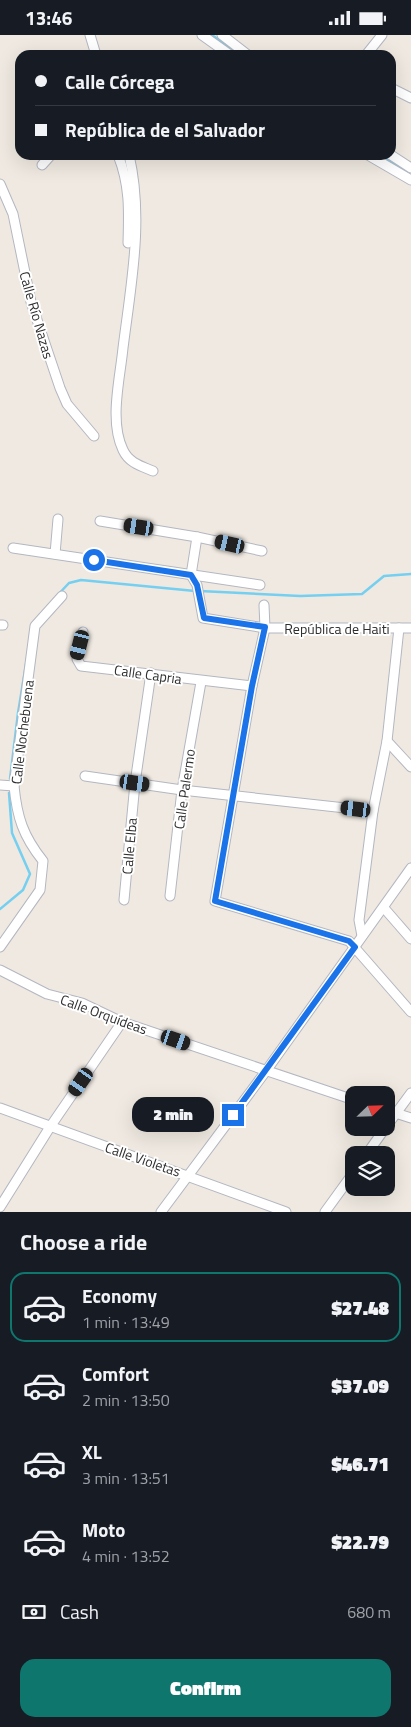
<!DOCTYPE html>
<html lang="en">
<head>
<meta charset="utf-8">
<style>
  :root { --surface:#171b24; --page:#20242c; --text:#f1f3f6; --muted:#9ea1a6; --line:#363941; --accent:#0f766e }
  body { margin:0; font-family:"Titillium Web",sans-serif; background:var(--page); color:var(--text); height:100vh; display:flex; flex-direction:column; font-size:19px; white-space:nowrap }
  * { box-sizing:border-box; margin:0 }
  p { font-size:16px; color:var(--muted) }
  .icon { flex:none; width:28px; height:28px; fill:none; stroke:currentColor; stroke-width:2; stroke-linecap:round; stroke-linejoin:round }
  .map { position:relative; height:1177px; overflow:hidden }
  .panel { display:flex; flex-direction:column; background:var(--surface); flex:1 }
  .panel>* { flex:none }
  .guide { position:absolute; left:15px; top:15px; width:381px; height:110px; border-radius:15px; box-shadow:0 5px 20px #0002; display:grid; align-content:center; height:110px; padding:0 20px; background:var(--surface) }
  .needle { width:32px; rotate:67deg }
  .controls { position:absolute; left:345px; top:1051px; display:grid; gap:10px }
  .controls a { display:grid; place-items:center; width:50px; height:50px; border-radius:10px; background:var(--surface); box-shadow:0 5px 20px #0002; font-size:25px }
  .end { position:absolute; width:22px; height:22px; margin:-11px; border:6px solid #1a73e8; background:#fff; box-shadow:0 0 0 2px #fff }
  .from { border-radius:50% }
  .bubble { position:absolute; height:35px; border-radius:15px; background:var(--surface); box-shadow:0 5px 20px #0002; font-size:16px; font-weight:800; line-height:35px; text-align:center }
  .car { position:absolute; width:15px; height:30px; margin:-15px -8px; border-radius:6px; box-shadow:0 0 4px 1px #0007; background:linear-gradient(#222 24%,#8ab4d8 0 40%,#222 0 76%,#8ab4d8 0 86%,#222 0) }
  .guide b { display:flex; align-items:center; gap:18px; height:48px; font-size:19px }
  .guide b+b { border-top:1px solid var(--line) }
  .guide i { width:12px; height:12px; background:var(--text) }
  ul { padding:0; list-style:none }
  li { display:flex; align-items:center; gap:15px; height:70px; margin:0 10px 8px; padding:0 10px; border:2px solid transparent; border-radius:15px }
  li div { flex:1 }
  li b { display:block; font-size:19px }
  li em { font-style:normal; font-weight:800 }
  li.on { border-color:var(--accent) }
  li>.icon { width:45px; height:45px; stroke-width:1.5 }
  h2 { padding:0 20px; font-size:22px; line-height:60px }
  .pay { display:flex; align-items:center; gap:12px; height:55px; padding:0 20px; font-size:19px }
  .pay p { margin-inline-start:auto }
  .action { display:flex; gap:10px; margin-top:auto; padding:10px 20px }
  .action a { flex:1; height:58px; border-radius:15px; background:var(--accent); color:#fff; font-size:20px; font-weight:800; line-height:58px; text-align:center }
  .status { display:flex; justify-content:space-between; align-items:center; height:35px; padding:0 25px; background:var(--surface); direction:ltr }
  .status svg { height:14px; fill:currentColor }
  .map>svg:first-child { display:block }
  .lines { fill:none; stroke-linecap:round; stroke-linejoin:round }
  .stream { stroke:#75cff0; stroke-width:2.5 }
  .minor-casing { stroke:#b4b7c1; stroke-width:11 }
  .minor { stroke:#fff; stroke-width:9 }
  .route { stroke:#1a73e8; stroke-width:6 }
  .labels { text-anchor:middle; dominant-baseline:central; stroke-width:4; stroke-linejoin:round; paint-order:stroke }
  .street-label { font-size:14px; fill:#2e2e2e; stroke:#fff }
</style>
</head>
<body>
<div class="status"><b>13:46</b><svg viewBox="0 0 49 12"><path d="M0 12V9h3v3zM5 12V6h3v6zM10 12V3h3v9zM15 12V0h3v12zM26 1h20v11H26zM47 4h2v5h-2z"/></svg></div>
<div class="map">
<svg width="411" height="1177" viewBox="0 0 411 1177">
  <rect width="100%" height="100%" fill="#efe9e1"/>
  <g class="lines">
    <g class="stream">
      <path d="M212,0L239,20"/>
      <path d="M380,120L406,137"/>
      <path d="M200,556L300,561L362,559L384,541L411,539"/>
      <path d="M53,565L69,548L81,545L195,556"/>
      <path d="M10,744L18,678L32,593"/>
      <path d="M0,874L23,855L30,839L12,798L9,758"/>
    </g>
    <g class="minor-casing">
      <g id="minor">
        <path d="M90,0L96,20"/>
        <path d="M202,0L230,20"/>
        <path d="M222,0L248,20"/>
        <path d="M366,20L382,0"/>
        <path d="M391,53L411,63"/>
        <path d="M118,120C130,150 129,176 128,208"/>
        <path d="M129,120C144,184 131,249 123,313C120,344 109,386 123,415C129,428 141,431 153,436"/>
        <path d="M368,120L411,145"/>
        <path d="M391,120L411,133"/>
        <path d="M42,130L51,120"/>
        <path d="M0,149L13,179L31,267L60,353L67,369L94,401"/>
        <path d="M100,486L197,502L262,516"/>
        <path d="M197,502L191,540L197,550L203,583L265,593H411"/>
        <path d="M13,513L260,550"/>
        <path d="M55,519L58,484"/>
        <path d="M264,570L265,593L252,651L215,866L349,906L411,977"/>
        <path d="M0,590H3"/>
        <path d="M83,597L77,624L81,631L252,651"/>
        <path d="M387,706L411,732"/>
        <path d="M85,741L182,755L373,776"/>
        <path d="M0,750L14,751"/>
        <path d="M170,861L182,755L201,647"/>
        <path d="M124,865L135,748L151,638"/>
        <path d="M384,873L411,904"/>
        <path d="M362,901L359,885L373,776L387,706L399,593"/>
        <path d="M0,912L40,855L43,826C23,801 17,782 14,751L35,591L62,561"/>
        <path d="M0,935L47,959L82,968L122,987L354,1065"/>
        <path d="M0,1073L286,1177"/>
        <path d="M386,1075L411,1083"/>
        <path d="M386,1092L411,1058"/>
        <path d="M366,1120L386,1092"/>
        <path d="M0,1172L50,1092L122,987"/>
        <path d="M161,1177L266,1036L411,833"/>
        <path d="M325,1177L354,1137"/>
      </g>
    </g>
    <use href="#minor" class="minor"/>
  </g>
  <g class="lines">
    <path class="route" d="M94,525L191,540L197,550L204,583L265,592L252,651L215,866L349,906L355,912L233,1080"/>
  </g>
  <g class="labels">
    <g class="street-label">
      <text transform="translate(37 280) rotate(74)">Calle Río Nazas</text>
      <text x="337" y="593">República de Haiti</text>
      <text transform="translate(148 639) rotate(8)">Calle Capria</text>
      <text transform="translate(22 697) rotate(-83)">Calle Nochebuena</text>
      <text transform="translate(184 754) rotate(-82)">Calle Palermo</text>
      <text transform="translate(129 811) rotate(-85)">Calle Elba</text>
      <text transform="translate(104 979) rotate(20)">Calle Orquídeas</text>
      <text transform="translate(143 1124) rotate(19)">Calle Violetas</text>
    </g>
  </g>
</svg>
<div class="controls">
<a><svg class="needle" viewBox="-14 -14 28 28"><path d="M0-13l5 13h-10z" fill="#e53935"/><path d="M0 13l5-13h-10z" fill="#9ea1a6"/></svg></a>
<a><svg class="icon" aria-label="layers" viewBox="0 0 24 24"><path d="M12 4l9 5-9 5-9-5zM3 14l9 5 9-5"/></svg></a>
</div>
<i class="end from" style="left:94px;top:525px"></i>
<i class="end" style="left:233px;top:1080px"></i>
<div class="bubble" style="left:132px;top:1062px;width:82px">2 min</div>
<i class="car" style="left:139px;top:492px;rotate:279deg"></i>
<i class="car" style="left:230px;top:509px;rotate:283deg"></i>
<i class="car" style="left:80px;top:610px;rotate:194deg"></i>
<i class="car" style="left:135px;top:748px;rotate:98deg"></i>
<i class="car" style="left:356px;top:774px;rotate:277deg"></i>
<i class="car" style="left:176px;top:1005px;rotate:109deg"></i>
<i class="car" style="left:81px;top:1047px;rotate:215deg"></i>
<div class="guide">
<b><i class="from"></i>Calle Córcega</b>
<b><i></i>República de el Salvador</b>
</div>
</div>
<section class="panel">
<h2>Choose a ride</h2>
<ul>
<li class="on"><svg class="icon" aria-label="car" viewBox="0 0 24 24"><path d="M5 17H2v-5l4-1 3-4h7l3 4 3 1v5h-3M9 17h6M6 11h13"/><circle cx="7" cy="17" r="2"/><circle cx="17" cy="17" r="2"/></svg><div><b>Economy</b><p>1 min · 13:49</p></div><em>$27.48</em></li>
<li><svg class="icon" aria-label="car" viewBox="0 0 24 24"><path d="M5 17H2v-5l4-1 3-4h7l3 4 3 1v5h-3M9 17h6M6 11h13"/><circle cx="7" cy="17" r="2"/><circle cx="17" cy="17" r="2"/></svg><div><b>Comfort</b><p>2 min · 13:50</p></div><em>$37.09</em></li>
<li><svg class="icon" aria-label="car" viewBox="0 0 24 24"><path d="M5 17H2v-5l4-1 3-4h7l3 4 3 1v5h-3M9 17h6M6 11h13"/><circle cx="7" cy="17" r="2"/><circle cx="17" cy="17" r="2"/></svg><div><b>XL</b><p>3 min · 13:51</p></div><em>$46.71</em></li>
<li><svg class="icon" aria-label="car" viewBox="0 0 24 24"><path d="M5 17H2v-5l4-1 3-4h7l3 4 3 1v5h-3M9 17h6M6 11h13"/><circle cx="7" cy="17" r="2"/><circle cx="17" cy="17" r="2"/></svg><div><b>Moto</b><p>4 min · 13:52</p></div><em>$22.79</em></li>
</ul>
<div class="pay"><svg class="icon" aria-label="cash" viewBox="0 0 24 24"><path d="M3 7h18v10H3z"/><circle cx="12" cy="12" r="2"/></svg>Cash<p>680 m</p></div>
<div class="action"><a>Confirm</a></div>
</section>
</body>
</html>
